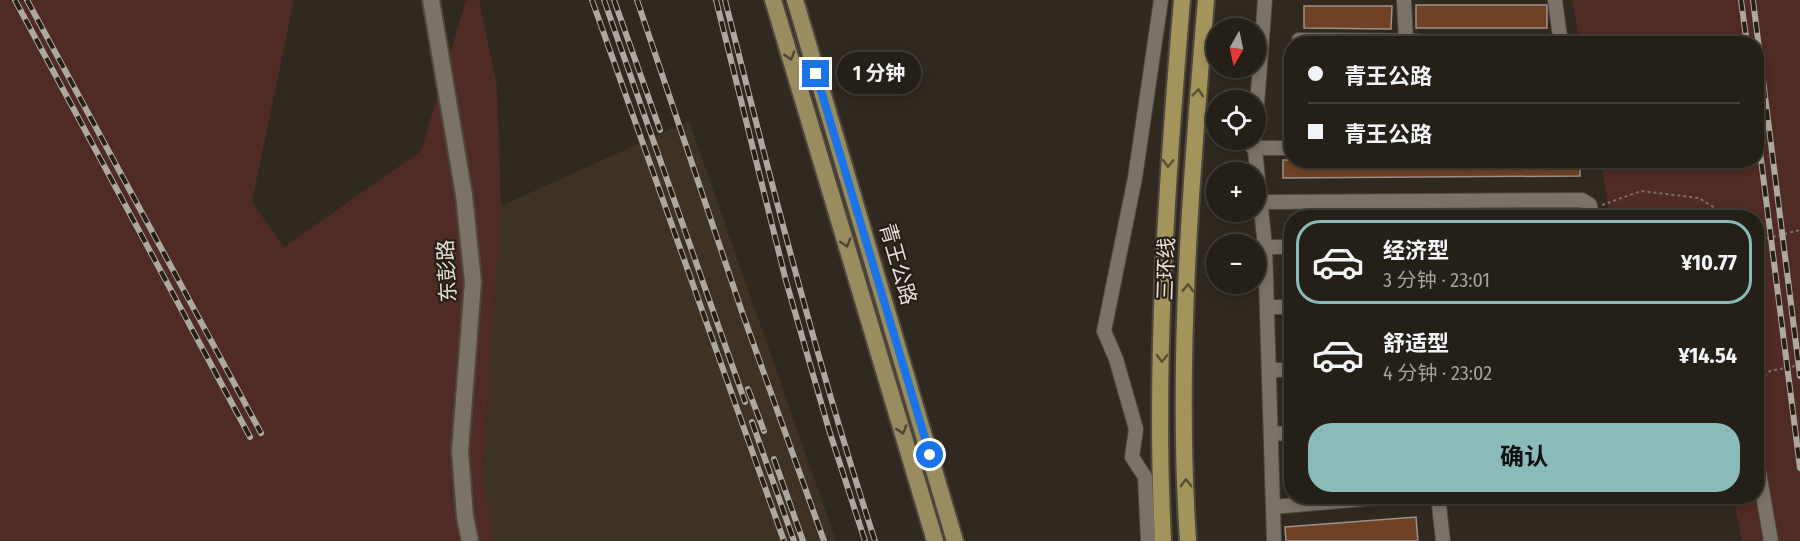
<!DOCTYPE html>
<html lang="zh">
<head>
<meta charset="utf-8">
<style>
  :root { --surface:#241f17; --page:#302c24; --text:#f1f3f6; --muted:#a3a2a1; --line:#413d36; --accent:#8bbbb9 }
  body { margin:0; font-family:"Fira Sans Condensed","Noto Sans SC",sans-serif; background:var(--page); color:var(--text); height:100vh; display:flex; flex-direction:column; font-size:22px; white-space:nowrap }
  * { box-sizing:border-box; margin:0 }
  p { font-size:20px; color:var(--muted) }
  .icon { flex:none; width:33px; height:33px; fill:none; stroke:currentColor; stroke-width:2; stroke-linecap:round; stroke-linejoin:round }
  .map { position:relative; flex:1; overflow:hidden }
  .details { position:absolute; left:1284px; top:210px; width:480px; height:294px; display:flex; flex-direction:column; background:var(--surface); border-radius:24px; box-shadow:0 3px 9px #0003,0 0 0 2px var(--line) }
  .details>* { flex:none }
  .hud { position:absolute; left:1284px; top:36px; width:480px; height:132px; border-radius:24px; box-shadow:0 3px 9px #0003,0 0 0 2px var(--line); display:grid; align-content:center; height:132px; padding:0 24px; background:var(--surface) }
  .needle { width:39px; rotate:189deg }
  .fabs { position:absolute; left:1206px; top:18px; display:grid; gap:12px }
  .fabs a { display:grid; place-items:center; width:60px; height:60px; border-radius:50%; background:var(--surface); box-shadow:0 3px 9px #0003,0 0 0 2px var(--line); font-size:30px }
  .end { position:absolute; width:27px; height:27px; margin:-14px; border:8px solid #1a73e8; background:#fff; box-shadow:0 0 0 3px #fff }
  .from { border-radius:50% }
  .bubble { position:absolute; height:42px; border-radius:21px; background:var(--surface); box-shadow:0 3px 9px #0003,0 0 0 2px var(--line); font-size:20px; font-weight:700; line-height:42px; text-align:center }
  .hud b { display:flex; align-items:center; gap:21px; height:57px; font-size:22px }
  .hud b+b { border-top:2px solid var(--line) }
  .hud i { width:15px; height:15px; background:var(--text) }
  ul { padding:10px 0 0; list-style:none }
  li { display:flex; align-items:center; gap:18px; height:84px; margin:0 12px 9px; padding:0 12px; border:3px solid transparent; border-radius:24px }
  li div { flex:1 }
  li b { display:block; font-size:22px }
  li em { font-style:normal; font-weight:700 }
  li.selected { border-color:var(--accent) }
  li>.icon { width:54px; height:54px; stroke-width:1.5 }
  .action { display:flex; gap:12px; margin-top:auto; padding:12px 24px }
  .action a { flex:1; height:69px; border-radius:24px; background:var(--accent); color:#111; font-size:24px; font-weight:700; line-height:69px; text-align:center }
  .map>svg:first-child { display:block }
  .built { fill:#3d3223 }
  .green { fill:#502a25 }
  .building { fill:#704225; stroke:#9f918a; stroke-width:1.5 }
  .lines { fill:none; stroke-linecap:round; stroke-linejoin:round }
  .minor-casing { stroke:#4d473f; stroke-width:16 }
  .tertiary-casing { stroke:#4d473f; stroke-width:20 }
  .primary-casing { stroke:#4d473f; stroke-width:20 }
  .trunk-casing { stroke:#4d473f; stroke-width:20 }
  .path { stroke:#7a746c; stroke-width:2; stroke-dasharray:3 3; stroke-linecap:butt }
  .minor { stroke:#7b7368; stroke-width:14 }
  .tertiary { stroke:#7b7368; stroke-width:16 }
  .primary { stroke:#998c5f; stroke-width:16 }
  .trunk { stroke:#a3945c; stroke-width:16 }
  .rail-casing { stroke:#ada8a0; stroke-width:6 }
  .rail { stroke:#261f16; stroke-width:4; stroke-dasharray:11; stroke-linecap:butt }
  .oneway { stroke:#4e4530 }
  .oneway2 { stroke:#584e32 }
  .route { stroke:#1a73e8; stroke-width:8 }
  .labels { text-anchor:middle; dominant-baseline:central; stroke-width:4.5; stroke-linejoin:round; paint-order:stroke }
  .street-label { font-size:21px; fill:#e4dfd9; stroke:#261f16 }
</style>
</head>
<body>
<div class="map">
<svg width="1800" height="541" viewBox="0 0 1800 541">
  <rect width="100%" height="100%" fill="#30291f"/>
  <path class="built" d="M689,121L836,541H494L482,481L501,206Z"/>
  <g class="green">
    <path d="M0,0H294L252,202L284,247L421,151L466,0H479L497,86L501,206L482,481L494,541H0Z"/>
    <path d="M1572,0H1800V541H1742L1733,497L1756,496V218L1610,217L1601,161L1756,160V44L1580,43Z"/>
  </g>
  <g class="building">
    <rect x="1416" y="5" width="131" height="23"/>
    <path d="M1304,6H1392L1391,29L1304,28Z"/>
    <path d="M1283,160H1580V176L1283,178Z"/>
    <path d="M1416,517L1418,541H1286L1285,527Z"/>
  </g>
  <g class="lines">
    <g class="minor-casing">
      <g id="minor">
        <path d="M1404,0L1406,41"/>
        <path d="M1555,0L1561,44"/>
        <path d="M1299,40L1418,41L1433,44"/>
        <path d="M1256,118L1265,0"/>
        <path d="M1254,140L1265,247L1274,541"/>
        <path d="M1253,148H1292"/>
        <path d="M1259,202L1582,200L1590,205L1592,218"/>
        <path d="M1265,247H1292"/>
        <path d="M1267,307H1292"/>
        <path d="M1269,370H1292"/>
        <path d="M1271,434L1292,433"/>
        <path d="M1759,472L1771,541"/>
        <path d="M1438,496L1443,541"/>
        <path d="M1273,507L1398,496"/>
        <path d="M1148,541L1145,477L1132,457L1136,429L1116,359L1104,331L1135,178L1161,0"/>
      </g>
    </g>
    <g class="tertiary-casing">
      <path id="tertiary" d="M431,0L464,195L473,282L460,451L465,517L470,541"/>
    </g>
    <g class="primary-casing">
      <g id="primary">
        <path d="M773,0L935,541"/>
        <path d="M795,0L955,541"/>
      </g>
    </g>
    <g class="trunk-casing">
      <g id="trunk">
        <path d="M1163,541C1154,361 1167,179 1182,0"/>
        <path d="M1188,541C1176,361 1191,179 1206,0"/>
      </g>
    </g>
    <g class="path">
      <path d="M1602,205L1641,191L1699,198L1731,218"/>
      <path d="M1756,237L1761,240L1800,230"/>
      <path d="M1756,385L1770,371L1800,365"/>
      <path d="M1758,414L1759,459"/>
      <path d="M1758,414L1760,384"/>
    </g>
    <use href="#minor" class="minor"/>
    <use href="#tertiary" class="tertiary"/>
    <use href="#primary" class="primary"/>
    <use href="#trunk" class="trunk"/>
    <g class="rail-casing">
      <g id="rail">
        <path d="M15,0L250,437"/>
        <path d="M27,0L261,433"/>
        <path d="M592,0L784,541"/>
        <path d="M604,0L745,402"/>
        <path d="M614,0L660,130"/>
        <path d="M637,0L742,312L824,541"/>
        <path d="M716,0L786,281L829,430L865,541"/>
        <path d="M725,0C771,182 817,363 875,541"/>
        <path d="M1741,0L1747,44"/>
        <path d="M1753,0L1800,376"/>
        <path d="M1756,120L1800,468"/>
        <path d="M748,389L764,431"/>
        <path d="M752,422L794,541"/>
        <path d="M774,459L803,541"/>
      </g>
    </g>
    <use href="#rail" class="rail"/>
  </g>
  <defs><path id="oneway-chevron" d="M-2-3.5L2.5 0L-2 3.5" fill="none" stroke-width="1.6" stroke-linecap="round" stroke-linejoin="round" transform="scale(1.5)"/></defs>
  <g class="oneway">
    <use href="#oneway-chevron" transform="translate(790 56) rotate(73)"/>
    <use href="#oneway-chevron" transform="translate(846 243) rotate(73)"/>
    <use href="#oneway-chevron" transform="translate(902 430) rotate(73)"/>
  </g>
  <g class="oneway2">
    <use href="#oneway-chevron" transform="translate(1198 93) rotate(-85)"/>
    <use href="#oneway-chevron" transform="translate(1168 163) rotate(92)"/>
    <use href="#oneway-chevron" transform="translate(1188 288) rotate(-88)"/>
    <use href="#oneway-chevron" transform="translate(1162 358) rotate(91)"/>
    <use href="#oneway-chevron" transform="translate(1186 483) rotate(-90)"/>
  </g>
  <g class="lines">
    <path class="route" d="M816,74L930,455"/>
  </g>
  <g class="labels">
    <g class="street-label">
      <text transform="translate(898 264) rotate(74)">青王公路</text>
      <text transform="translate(1166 269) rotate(-88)">三环线</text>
      <text transform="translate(447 271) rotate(-93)">东彭路</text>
    </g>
  </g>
</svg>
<div class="fabs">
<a><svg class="needle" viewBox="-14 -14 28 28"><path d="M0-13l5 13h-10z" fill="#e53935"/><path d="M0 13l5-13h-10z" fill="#a3a2a1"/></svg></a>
<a><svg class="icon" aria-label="locate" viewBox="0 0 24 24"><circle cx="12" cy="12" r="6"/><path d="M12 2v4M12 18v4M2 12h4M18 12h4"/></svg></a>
<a>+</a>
<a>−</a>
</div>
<i class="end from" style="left:930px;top:455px"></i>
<i class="end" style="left:816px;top:74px"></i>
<div class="bubble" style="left:837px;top:52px;width:84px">1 分钟</div>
<div class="hud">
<b><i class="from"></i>青王公路</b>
<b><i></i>青王公路</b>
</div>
<section class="details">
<ul>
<li class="selected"><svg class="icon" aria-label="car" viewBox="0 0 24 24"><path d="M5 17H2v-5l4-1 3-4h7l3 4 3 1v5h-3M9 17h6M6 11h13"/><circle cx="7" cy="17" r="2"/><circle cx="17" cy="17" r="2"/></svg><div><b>经济型</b><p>3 分钟 · 23:01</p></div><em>¥10.77</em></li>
<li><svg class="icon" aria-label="car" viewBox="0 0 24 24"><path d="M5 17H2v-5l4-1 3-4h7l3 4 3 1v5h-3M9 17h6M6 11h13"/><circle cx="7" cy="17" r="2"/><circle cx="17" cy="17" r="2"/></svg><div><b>舒适型</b><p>4 分钟 · 23:02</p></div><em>¥14.54</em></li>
</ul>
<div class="action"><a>确认</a></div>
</section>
</div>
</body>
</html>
